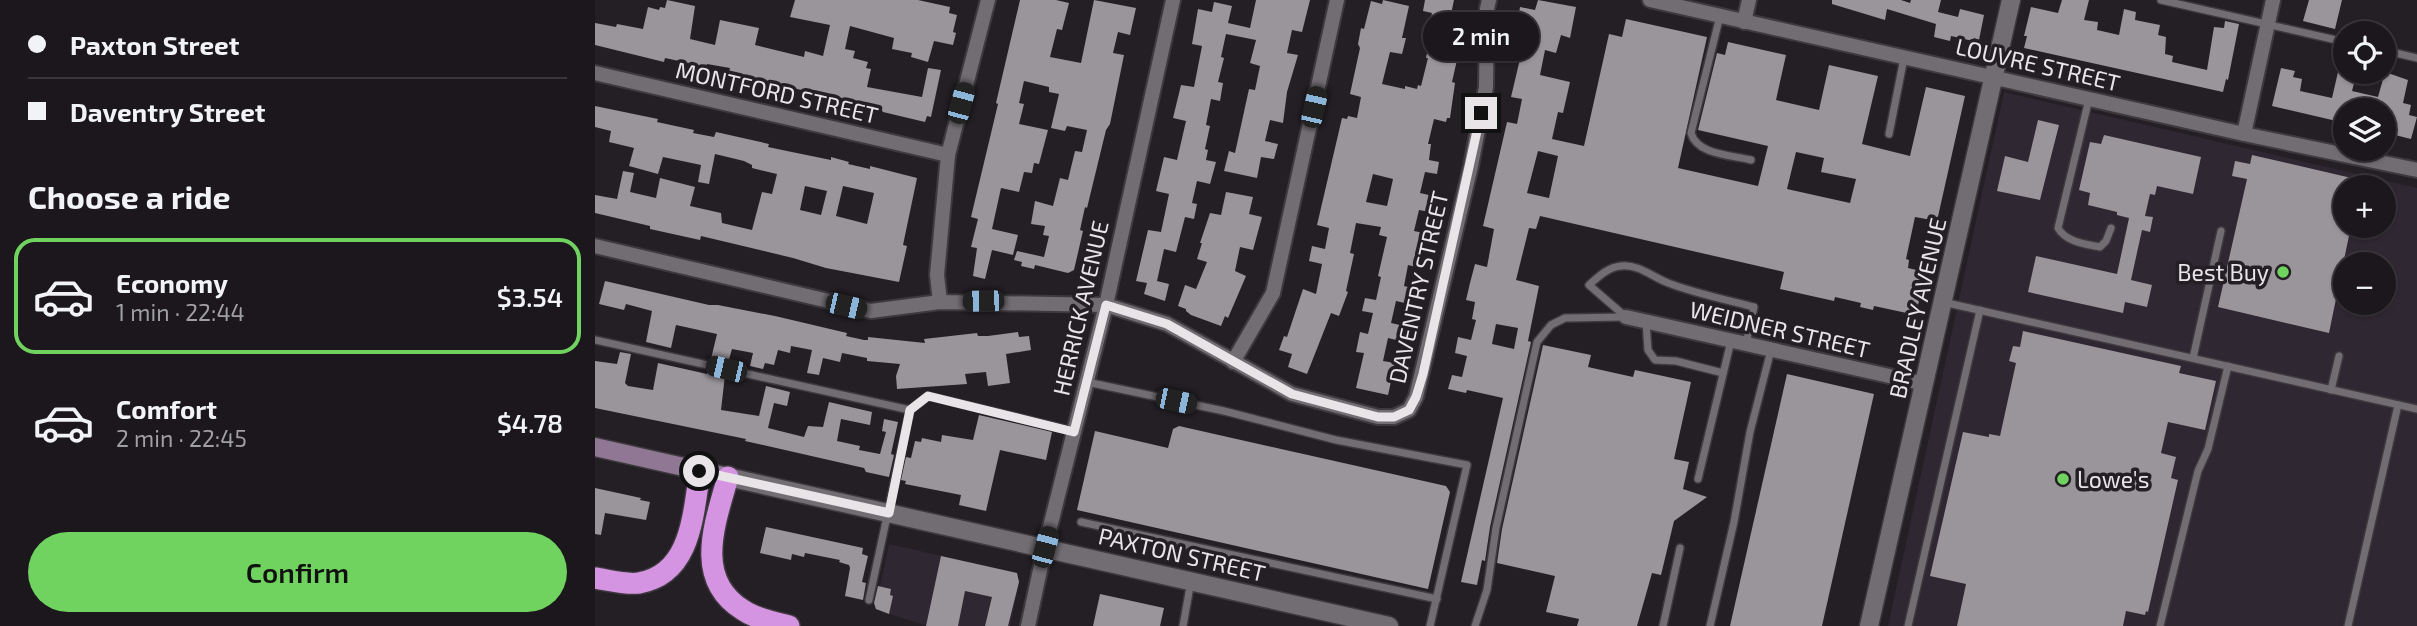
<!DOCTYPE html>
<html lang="en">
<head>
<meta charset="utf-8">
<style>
  :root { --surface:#1b171c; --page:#282429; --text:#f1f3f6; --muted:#a09fa3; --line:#39363b; --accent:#70d35f }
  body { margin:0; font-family:"Exo 2",sans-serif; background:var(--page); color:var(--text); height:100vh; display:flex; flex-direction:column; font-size:26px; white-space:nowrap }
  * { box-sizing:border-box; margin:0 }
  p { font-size:23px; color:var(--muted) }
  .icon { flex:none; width:38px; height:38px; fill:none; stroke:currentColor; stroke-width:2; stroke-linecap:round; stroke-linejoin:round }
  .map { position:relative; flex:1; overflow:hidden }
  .panel { display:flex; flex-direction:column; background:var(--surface); width:595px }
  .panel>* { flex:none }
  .banner { display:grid; align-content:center; height:154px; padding:0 28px; background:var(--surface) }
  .fabs { position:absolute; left:1738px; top:21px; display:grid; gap:14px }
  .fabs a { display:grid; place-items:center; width:63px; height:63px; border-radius:50%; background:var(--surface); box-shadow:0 2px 5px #0004,0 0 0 2px var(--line); font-size:35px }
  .end { position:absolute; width:32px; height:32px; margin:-16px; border:9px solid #e8e4e8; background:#111; box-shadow:0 0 0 4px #111 }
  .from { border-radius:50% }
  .bubble { position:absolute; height:49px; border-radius:24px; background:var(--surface); box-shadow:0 2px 5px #0004,0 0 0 2px var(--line); font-size:23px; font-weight:600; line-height:49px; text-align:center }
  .car { position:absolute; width:21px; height:42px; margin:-21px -10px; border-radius:9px; box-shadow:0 0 5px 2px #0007; background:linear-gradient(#222 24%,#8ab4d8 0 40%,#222 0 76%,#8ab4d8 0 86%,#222 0) }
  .banner b { display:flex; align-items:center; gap:24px; height:66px; font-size:26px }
  .banner b+b { border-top:2px solid var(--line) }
  .banner i { width:18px; height:18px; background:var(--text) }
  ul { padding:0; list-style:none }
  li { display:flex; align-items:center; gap:21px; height:116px; margin:0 14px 10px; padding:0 14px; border:4px solid transparent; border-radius:21px }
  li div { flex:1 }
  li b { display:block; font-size:26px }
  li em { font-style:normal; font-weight:600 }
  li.current { border-color:var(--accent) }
  li>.icon { width:63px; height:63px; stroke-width:1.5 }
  h2 { padding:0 28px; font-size:32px; line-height:84px }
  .button { display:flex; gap:14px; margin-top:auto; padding:14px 28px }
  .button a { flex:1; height:80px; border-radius:42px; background:var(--accent); color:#111; font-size:28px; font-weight:600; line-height:80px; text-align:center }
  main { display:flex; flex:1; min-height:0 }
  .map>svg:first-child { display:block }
  .built { fill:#2f2731; fill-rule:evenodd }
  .building { fill:#9a949b; fill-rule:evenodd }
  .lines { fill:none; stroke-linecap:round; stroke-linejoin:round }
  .service-casing { stroke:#3d393e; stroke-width:10 }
  .minor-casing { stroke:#3d393e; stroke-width:18 }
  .tertiary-casing { stroke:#3d393e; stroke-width:21 }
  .secondary-casing { stroke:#3d393e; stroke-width:21 }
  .motorway-casing { stroke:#3d393e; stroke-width:24 }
  .service { stroke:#726c73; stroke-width:7 }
  .minor { stroke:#726c73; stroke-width:14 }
  .tertiary { stroke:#726c73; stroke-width:18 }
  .secondary { stroke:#907894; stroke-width:18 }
  .motorway { stroke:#d594e1; stroke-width:21 }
  .route { stroke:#e8e4e8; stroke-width:9 }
  .poi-dot { fill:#70d35f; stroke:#241f25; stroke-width:2.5 }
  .labels { text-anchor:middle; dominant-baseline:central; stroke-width:7; stroke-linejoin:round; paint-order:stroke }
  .street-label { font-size:23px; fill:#e8e4e8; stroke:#241f25 }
  .poi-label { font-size:23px; fill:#e8e4e8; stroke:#241f25; text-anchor:end }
</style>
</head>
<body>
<main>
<section class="panel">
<div class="banner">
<b><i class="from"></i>Paxton Street</b>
<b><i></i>Daventry Street</b>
</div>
<h2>Choose a ride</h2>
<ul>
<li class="current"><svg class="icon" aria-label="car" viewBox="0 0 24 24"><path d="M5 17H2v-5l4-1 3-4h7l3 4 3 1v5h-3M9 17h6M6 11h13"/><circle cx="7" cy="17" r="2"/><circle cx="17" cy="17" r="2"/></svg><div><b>Economy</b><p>1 min · 22:44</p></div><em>$3.54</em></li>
<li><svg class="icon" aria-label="car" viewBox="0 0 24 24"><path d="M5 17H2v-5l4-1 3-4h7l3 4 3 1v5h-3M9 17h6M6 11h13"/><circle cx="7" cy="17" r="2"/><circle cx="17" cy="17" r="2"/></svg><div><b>Comfort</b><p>2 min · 22:45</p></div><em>$4.78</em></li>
</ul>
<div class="button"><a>Confirm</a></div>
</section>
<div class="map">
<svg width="1822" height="626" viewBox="0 0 1822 626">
  <rect width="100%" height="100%" fill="#241f25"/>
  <g class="built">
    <path d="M1409,92L1822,188V626H1293ZM1750,187H1788V226H1750ZM1750,264H1788V303H1750Z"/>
    <path d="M294,544L422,573L424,582L415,626H332L280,609Z"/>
  </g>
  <g class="building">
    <path d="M72,0L100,6L95,39L120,45L125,20L164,28L160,45L209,57L210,51L228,56L235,25L195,17L200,0H323L355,7L354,13L362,15L358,32L361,33L358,45L339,41L333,62L316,57L317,53L297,49L299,38L255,26L250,49L260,51L258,58L273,62L271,68L276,69L272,87L327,97L333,68L346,70L336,117L332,116L330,122L288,112L286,109L276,107V104L138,76V73L134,72L135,68L112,64V67L70,58L69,62L0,45V23L21,27L22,24L48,29L53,7L64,10L65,7L70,8Z"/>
    <path d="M425,0H461L474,3L467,30L462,29L455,57L486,63L499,0L541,8L535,35L523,32L518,53L529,55L515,124L511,130L492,208L490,207L485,230L488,231L479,270L473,273L440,265L439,269L426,266L427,262L419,260L422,251L449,257L454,236L448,235L450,226L436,224L440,201L458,206L465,178L473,180L480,151L487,152L492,130L472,126L470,131L456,128L464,94L454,92V87L429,81L424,103L429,104L424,124L453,130L444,164L439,163L437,173L429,172L424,192L406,188L397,229L423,235L418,255L397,250L390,279L378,276L382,248L376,247L383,219L376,217L403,104L401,103Z"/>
    <path d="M661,0H715L707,32L697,30L692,53L703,55L692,92L688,123L675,120L670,141L683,144L679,159L666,157L662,178L629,171L634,151L640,153L654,89L660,90L665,66L655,63L661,40L631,34L626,57L629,58L623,82L628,83L625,101L616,99L611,125L615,126L610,149L613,150L611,160L621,162L615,184L602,181L597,203L602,204L599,219L590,217L581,252L569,249L562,281L574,284L570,301L549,294L552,283L541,281L553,230L566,232L574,194L561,191L569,157L582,160L591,121L578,118L586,85L599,87L607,46L597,44L603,9L617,12L619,2L637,6L633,23L655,28Z"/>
    <path d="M788,0L814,6L807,38H811L807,54L795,52L787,84L810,89V86L822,89L823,85L826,86L833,58H831L834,43L831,42V37L837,13L828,11L830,0H859L852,33L855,34L853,49L864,51L857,82L860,83L855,118H852L851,122L839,119L833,144H836L834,160L844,162L842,174L830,172L825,193L838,196L835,212L824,210L819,231L829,233L821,267L813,265L809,286L817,288L814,304L801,301L796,323L809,326L805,341L793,338L788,361L800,363L793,395L761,388L769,353L761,352L765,332L773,334L778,313L767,311L770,298L781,300L786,277L783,276L792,237L784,235L786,227L761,223L755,253L759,254L751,291L753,292L744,316L736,313L712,374L693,367L697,354L684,350L689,336L692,337L708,289L721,294L727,264L714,261L717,246L730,249L734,228L722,225L747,118L752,119L753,116L762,118L766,97L755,94L765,48L763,44L766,28L769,29L776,1L787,4ZM778,174L798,179L792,206L771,202Z"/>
    <path d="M943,0L981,7L975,38L966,35L961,53L950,50L945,75L975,82L968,113L963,112L957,139L989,146L1014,34L1027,37L1031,19L1112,37L1083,168L1163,186L1173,146L1103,130L1122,53L1130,55L1133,42L1191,55L1181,100L1224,110L1234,65L1283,76L1267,144L1315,156L1331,87L1370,96L1342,221L1320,217L1311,259L1314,260L1313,268L1330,272L1321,315L1279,306L1278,310L1265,307L1266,303L1240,297L1239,301L1185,289L1189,272L945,216L941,229L934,228L921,280L944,286L933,341L936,342L895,527L890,561L887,560L882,585L866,582L908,398L872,390L871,393L853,389L857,375L867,377L872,356L860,353L863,337L876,340L881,320L877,319L880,302L871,300L875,283L880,264L892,267L899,229L888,226L912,122L922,124L927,99L916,97L925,59L919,58L922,42L919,41L925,7L940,10ZM943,151L963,156L954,198L932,193ZM1201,152L1229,158L1226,172L1261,179L1255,203L1192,189ZM901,324L923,328L919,349L897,344Z"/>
    <path d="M1237,0H1306L1315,3L1316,0H1346L1343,12L1363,17L1365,9L1389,15L1384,40L1379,38L1378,41L1356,36L1355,41L1339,37L1341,24L1292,9L1290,20L1237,4Z"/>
    <path d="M1467,0H1494L1489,20L1503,22L1502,30L1524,35L1529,9L1541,12L1540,20L1565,25L1563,35L1571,37L1570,54L1578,56L1577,62L1612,70L1619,27L1629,28L1630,21L1644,24L1633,80L1631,79L1628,92L1429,48L1432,36H1429L1436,7L1463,13Z"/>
    <path d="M1714,0H1747L1740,29L1708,21Z"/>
    <path d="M1686,68L1700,71L1698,77L1707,79L1705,91L1737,98L1743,72H1762L1757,91L1783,97L1790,72L1813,80L1808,103L1816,105L1814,115L1822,117L1816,139L1788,132V102L1784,101L1782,110H1750V123L1677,106Z"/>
    <path d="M0,106L63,119L62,122L99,130L98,133L119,137L121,132L174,144L173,147L192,151L236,160V157L254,162L253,164L275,169V166L322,178L308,245L312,246L304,282L231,268L198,258L106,236L105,240L55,229V226L0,213V195L22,199L28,171L39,173L35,192L61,198L65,178L100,187L95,206L126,213L127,223L157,230L167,192L177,194L182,174L157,168V165L149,161L120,154L114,184L103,182L106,165L68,157L63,174L34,166L39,148L14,142L16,131L0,127ZM210,186L232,191L226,215L205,210ZM248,186L279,193L272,224L241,216Z"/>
    <path d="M1443,120L1464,125L1445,200L1402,191L1410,156L1433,162Z"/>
    <path d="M1509,135L1606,157L1598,194L1562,186L1560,195L1555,194L1550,216L1558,217L1555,232L1547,230L1536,280L1557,285L1552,307L1530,302L1528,313L1433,292L1441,256L1522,274L1534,218L1522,215V212L1493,205L1495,193L1484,190L1495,142L1506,144Z"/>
    <path d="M1657,155L1778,183V187H1750V226H1756L1734,333L1623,307L1652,179L1637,176L1640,161L1655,164Z"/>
    <path d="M631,192L658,197L654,214L667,217L658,250L645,247L640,271L651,276L633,318L630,316L626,326L596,315L591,311V309L583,306L590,285L601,289L612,262L602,259L607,243H605L615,213L626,215Z"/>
    <path d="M10,281L114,305H123L180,316L252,333L251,336L269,340H273V337L330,343L329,339L382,333L383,336H393L423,332L424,337L434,336L436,350L411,354L415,383L393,386L391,372L370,374L372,384L302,389L301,376L305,364L272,361V358L247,353L245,362L228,358L224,375L212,373L217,350L196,346L195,353L183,350L179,365L170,363L168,369L155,366L158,353L137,349L133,363L116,359L122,334L81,325L76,348L51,342L57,311L31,304L29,310L4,304Z"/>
    <path d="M1428,331L1586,366L1584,373L1621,381L1610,430L1573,422L1566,453L1581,457L1576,478L1583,480L1553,612L1551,611L1550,615L1531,611L1528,626H1362L1371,584L1335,576L1368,432L1394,437V434L1405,436L1421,363L1414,361L1418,346L1425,347Z"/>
    <path d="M948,345L996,355L993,367L1038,377L1040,370L1096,382L1079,459L1094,462L1088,489L1112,497L1079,521L1066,575L1057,573L1042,626H982L984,619L951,612L960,576L902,563L907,529Z"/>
    <path d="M25,352L36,354L30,383L33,386L58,390L63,363L112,374L113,371L130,375L126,410L164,416L171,386L195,392L192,406L179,403L173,428L209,437L213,426L228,427L234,402L277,412L275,425L246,419L242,441L265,446L264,450L285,454L291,432L287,431L289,419L303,422L296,454L299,455L294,477L271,472L269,468L150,441L151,439L0,408V361L22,364Z"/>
    <path d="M1192,374L1279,394L1227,626H1135Z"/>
    <path d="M384,415L457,432L451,460L405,450L391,511L364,505L366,495L310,484L311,481L306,480L311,457L316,458L320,441L326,442L327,438L346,442L347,435L378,440Z"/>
    <path d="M584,426L851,486L855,492L833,589L482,510L500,431L573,448L578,429Z"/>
    <path d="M0,488L46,498L45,500L55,502L51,520L10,513L6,535L0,534Z"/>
    <path d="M171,527L268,548L267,554L273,556L267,582L271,583L268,600L250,596L255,568L254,565L244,562L245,560L210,553L209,557L197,554L196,560L165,553Z"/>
    <path d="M346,556L422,573L424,582L413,626H390L397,597L370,591L363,626H331Z"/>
    <path d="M283,586L296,589L295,595L298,596L294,614L281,609L279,603Z"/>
    <path d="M505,594L569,608L565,626H498Z"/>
  </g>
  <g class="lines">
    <g class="service-casing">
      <g id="service">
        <path d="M1566,0L1750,42"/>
        <path d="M1125,16L1096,133C1102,155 1137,155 1156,160"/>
        <path d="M1788,50L1822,58"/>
        <path d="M1494,99L1463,228C1471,242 1490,244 1505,247L1511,241L1516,228"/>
        <path d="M1294,134L1309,58"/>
        <path d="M1348,302L1822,409"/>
        <path d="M1031,317L994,285C1003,277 1013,267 1026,266C1045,264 1058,278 1076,284C1103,294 1132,300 1159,307L1151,344"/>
        <path d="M1051,322L1053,350L1060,360L1081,361L1128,373"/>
        <path d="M0,340L315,410"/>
        <path d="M1598,358L1626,231"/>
        <path d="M492,382L629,411L741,440L872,465L835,626"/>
        <path d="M1736,390L1744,356"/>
        <path d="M1103,479L1136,341"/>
        <path d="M486,522L842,599"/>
        <path d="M274,600L315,410L333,396L478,431"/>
        <path d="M588,626L596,581"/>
        <path d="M880,626L892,590L901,528L942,342L956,325L970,318L1031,317"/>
        <path d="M1068,626L1085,548"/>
        <path d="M1115,626L1139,522L1155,432L1176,350"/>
        <path d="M1313,626L1385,310"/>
        <path d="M1565,626L1603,471L1613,449L1633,366"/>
        <path d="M1753,626L1803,405"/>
      </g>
    </g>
    <g class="minor-casing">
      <g id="minor">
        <path d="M1055,0L1649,134L1822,170"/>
        <path d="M1149,22L1154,0"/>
        <path d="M0,73L353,155"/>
        <path d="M1649,134L1678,0"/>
        <path d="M0,246L276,311L345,302L511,305L572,324L697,394L783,417H799L814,410L821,397L876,166L891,87L892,9L894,0"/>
        <path d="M345,302L342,275L353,155L393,0"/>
        <path d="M1031,317L1330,384"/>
        <path d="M638,362L678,293L742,0"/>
        <path d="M433,626L450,547L511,305L578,0"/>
      </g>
    </g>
    <g class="tertiary-casing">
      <g id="tertiary">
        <path d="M133,477L794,626"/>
        <path d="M1274,626L1416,0"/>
      </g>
    </g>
    <g class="secondary-casing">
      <path id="secondary" d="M0,447L133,477"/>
    </g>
    <g class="motorway-casing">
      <g id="motorway">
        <path d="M133,477C120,523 98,579 148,610C161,619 179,622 194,626"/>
        <path d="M0,578C13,580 31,585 44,583C97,574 98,513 105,471"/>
      </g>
    </g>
    <use href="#service" class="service"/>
    <use href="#minor" class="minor"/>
    <use href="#tertiary" class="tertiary"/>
    <use href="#secondary" class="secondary"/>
    <use href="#motorway" class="motorway"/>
  </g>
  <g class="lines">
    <path class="route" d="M104,471L294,513L315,410L333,396L479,432L511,305L572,324L697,394L783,417H799L814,410L821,397L828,374L886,113"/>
  </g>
  <g class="poi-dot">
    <circle cx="1688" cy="272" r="7"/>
    <circle cx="1468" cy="479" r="7"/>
  </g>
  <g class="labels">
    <g class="street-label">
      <text transform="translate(1443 64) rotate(13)">LOUVRE STREET</text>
      <text transform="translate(182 92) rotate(13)">MONTFORD STREET</text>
      <text transform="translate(823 287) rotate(-77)">DAVENTRY STREET</text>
      <text transform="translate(485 308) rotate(-77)">HERRICK AVENUE</text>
      <text transform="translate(1322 308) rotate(-77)">BRADLEY AVENUE</text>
      <text transform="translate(1185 329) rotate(13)">WEIDNER STREET</text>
      <text transform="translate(587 554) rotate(13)">PAXTON STREET</text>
    </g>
    <g class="poi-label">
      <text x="1674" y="272">Best Buy</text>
      <text x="1482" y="479" text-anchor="start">Lowe's</text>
    </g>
  </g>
</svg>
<div class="fabs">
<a><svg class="icon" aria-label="locate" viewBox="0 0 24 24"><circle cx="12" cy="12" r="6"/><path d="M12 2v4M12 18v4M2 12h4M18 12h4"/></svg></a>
<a><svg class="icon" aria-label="layers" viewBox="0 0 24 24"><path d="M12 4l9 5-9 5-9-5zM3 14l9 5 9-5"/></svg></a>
<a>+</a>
<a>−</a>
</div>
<i class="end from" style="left:104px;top:471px"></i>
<i class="end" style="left:886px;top:113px"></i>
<div class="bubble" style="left:828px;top:12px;width:116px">2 min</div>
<i class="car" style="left:366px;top:103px;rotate:15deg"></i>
<i class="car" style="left:719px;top:107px;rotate:13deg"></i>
<i class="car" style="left:388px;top:301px;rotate:269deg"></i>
<i class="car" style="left:251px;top:306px;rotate:103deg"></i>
<i class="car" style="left:131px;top:369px;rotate:283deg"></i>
<i class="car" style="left:581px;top:401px;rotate:102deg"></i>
<i class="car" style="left:450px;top:547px;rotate:15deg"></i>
</div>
</main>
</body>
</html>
